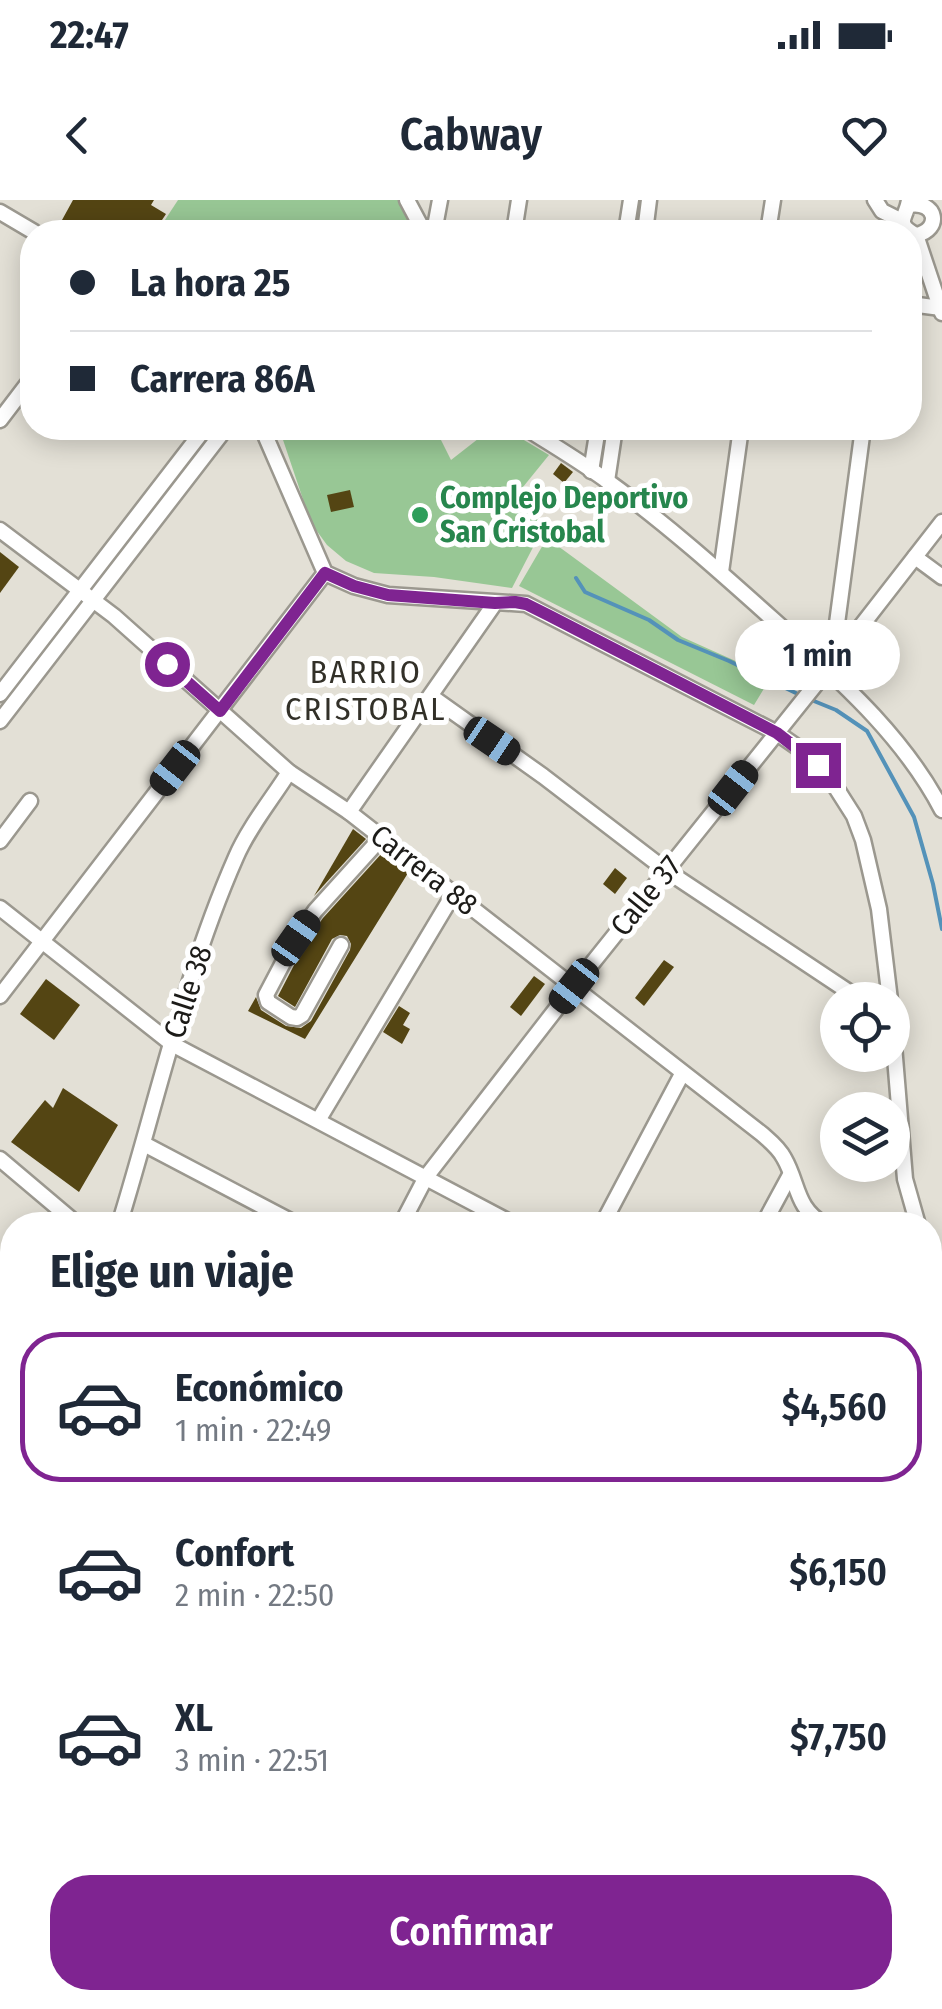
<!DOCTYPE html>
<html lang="es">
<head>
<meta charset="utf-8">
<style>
  :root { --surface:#fff; --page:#f6f6f7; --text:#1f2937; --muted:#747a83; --line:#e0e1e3; --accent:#7f2491 }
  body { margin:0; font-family:"Fira Sans Condensed",sans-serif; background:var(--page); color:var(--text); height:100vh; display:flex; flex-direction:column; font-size:38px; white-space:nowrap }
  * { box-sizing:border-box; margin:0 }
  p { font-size:32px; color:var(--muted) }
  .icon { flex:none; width:55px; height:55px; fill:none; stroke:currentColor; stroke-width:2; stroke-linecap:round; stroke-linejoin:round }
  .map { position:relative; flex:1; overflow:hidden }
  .side { position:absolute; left:0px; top:1012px; width:942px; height:798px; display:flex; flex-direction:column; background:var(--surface); border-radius:40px 40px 0 0; box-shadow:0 5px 25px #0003 }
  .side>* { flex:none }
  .banner { position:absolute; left:20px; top:20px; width:902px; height:220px; border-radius:40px; box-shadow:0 5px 25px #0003; display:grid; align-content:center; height:220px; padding:0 50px; background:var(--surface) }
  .tools { position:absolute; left:820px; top:782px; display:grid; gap:20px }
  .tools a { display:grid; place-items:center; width:90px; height:90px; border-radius:50%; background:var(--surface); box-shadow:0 5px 25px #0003; font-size:50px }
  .end { position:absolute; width:45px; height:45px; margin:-22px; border:12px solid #7f2491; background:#fff; box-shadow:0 0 0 5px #fff }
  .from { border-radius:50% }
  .bubble { position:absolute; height:70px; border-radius:35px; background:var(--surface); box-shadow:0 5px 25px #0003; font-size:32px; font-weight:600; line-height:70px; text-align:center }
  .car { position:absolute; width:30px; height:60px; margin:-30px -15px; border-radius:12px; box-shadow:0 0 8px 2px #0007; background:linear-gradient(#222 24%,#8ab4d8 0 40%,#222 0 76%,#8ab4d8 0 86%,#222 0) }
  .banner b { display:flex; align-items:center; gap:35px; height:95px; font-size:38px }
  .banner b+b { border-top:2px solid var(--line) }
  .banner i { width:25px; height:25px; background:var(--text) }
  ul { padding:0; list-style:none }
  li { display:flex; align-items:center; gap:30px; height:150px; margin:0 20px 15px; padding:0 30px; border:5px solid transparent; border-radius:40px }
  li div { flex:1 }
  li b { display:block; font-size:38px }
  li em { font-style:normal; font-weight:600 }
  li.active { border-color:var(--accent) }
  li>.icon { width:90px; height:90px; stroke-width:1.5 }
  h2 { padding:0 50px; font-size:45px; line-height:120px }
  .button { display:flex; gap:20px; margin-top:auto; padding:20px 50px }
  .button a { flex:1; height:115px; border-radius:40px; background:var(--accent); color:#fff; font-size:40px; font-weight:600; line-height:115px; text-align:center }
  .status { display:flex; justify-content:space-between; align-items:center; height:70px; padding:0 50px; background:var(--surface); direction:ltr }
  .status svg { height:28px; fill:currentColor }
  header { display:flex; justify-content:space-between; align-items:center; height:130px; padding:0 50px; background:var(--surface); font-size:45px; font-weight:600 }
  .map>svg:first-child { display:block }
  .green { fill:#98c795 }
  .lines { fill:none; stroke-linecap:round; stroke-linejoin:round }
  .stream { stroke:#5492b9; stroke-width:4 }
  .building { fill:#544513 }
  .minor-casing { stroke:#9b988f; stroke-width:19 }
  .minor { stroke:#fff; stroke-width:14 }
  .route { stroke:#7f2491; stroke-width:12 }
  .leisure-dot { fill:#2e9e5b; stroke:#fff; stroke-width:4 }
  .labels { text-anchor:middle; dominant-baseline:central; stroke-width:10; stroke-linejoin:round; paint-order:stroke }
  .leisure-label { font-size:30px; font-weight:bold; fill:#27864d; stroke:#fff; text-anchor:start }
  .street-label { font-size:30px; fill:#1c1b18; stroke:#fff }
  .neighbourhood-label { font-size:32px; letter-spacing:2.5px; fill:#323028; stroke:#fff }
</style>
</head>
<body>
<div class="status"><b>22:47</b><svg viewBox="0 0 49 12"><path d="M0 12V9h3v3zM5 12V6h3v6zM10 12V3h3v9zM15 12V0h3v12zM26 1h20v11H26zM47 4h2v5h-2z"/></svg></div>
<header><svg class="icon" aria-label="back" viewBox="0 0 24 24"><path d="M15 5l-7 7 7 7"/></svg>Cabway<svg class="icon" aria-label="heart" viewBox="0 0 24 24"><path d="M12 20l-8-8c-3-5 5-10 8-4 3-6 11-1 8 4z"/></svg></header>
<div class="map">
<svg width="942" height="1809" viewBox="0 0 942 1809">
  <rect width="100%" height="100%" fill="#e3e0d6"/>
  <g class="green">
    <path d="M178,0H401L417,32H157Z"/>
    <path d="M279,228H435L451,260L492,228H504L549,255L523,287L529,290L520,301L544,326L512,388L434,377L374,373L346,361L327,345L311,323Z"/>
    <path d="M547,338L682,437L771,477L754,505L519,386Z"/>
    <path d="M930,1408L942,1419V1478L930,1470Z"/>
  </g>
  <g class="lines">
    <g class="stream">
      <path d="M576,378L585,392L649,420L678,440L729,461L800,495"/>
      <path d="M809,499L836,510L867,531L914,617L933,684L942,729"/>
    </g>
  </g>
  <g class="building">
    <path d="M73,0H154L151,5L166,14L154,32H85L62,20Z"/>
    <path d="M561,263L573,272L564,283L553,274Z"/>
    <path d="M350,290L354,307L331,312L327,295Z"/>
    <path d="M0,352L19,367L0,393Z"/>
    <path d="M353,629L366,639L314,696Z"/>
    <path d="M383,652L408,673L305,839L248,811L256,797L261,810L286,826L301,828L311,821L350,750L351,744L347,736L340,735L332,739L295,807L278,796L305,744L323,718Z"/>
    <path d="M615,668L627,678L615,694L603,684Z"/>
    <path d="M664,760L674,767L644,806L635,798Z"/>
    <path d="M534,776L545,784L521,816L510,807Z"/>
    <path d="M46,779L80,805L54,840L20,814Z"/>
    <path d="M399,806L410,813L403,825L410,829L402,844L383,832Z"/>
    <path d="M63,888L118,925L79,992L11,942L45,900L53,908Z"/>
    <path d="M930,1270L942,1278V1349L930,1356Z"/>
    <path d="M0,1472L12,1476V1530L0,1526Z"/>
    <path d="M0,1652L12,1656V1801L0,1798Z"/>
  </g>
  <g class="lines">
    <g class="minor-casing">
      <g id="minor">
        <path d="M407,0L424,32"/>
        <path d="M875,0L882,11L902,21"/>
        <path d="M909,5C937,0 942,30 916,35C893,23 907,17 909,0"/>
        <path d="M0,12L34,32"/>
        <path d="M434,32L440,0"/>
        <path d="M514,32L519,0"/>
        <path d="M626,32L631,0"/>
        <path d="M645,32L649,0"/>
        <path d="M768,32L773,0"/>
        <path d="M916,35L942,113"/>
        <path d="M910,104L941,108"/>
        <path d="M0,220L32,178"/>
        <path d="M262,228L325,373L354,386L388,395L526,404L777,533L800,549L818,565L833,583L854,616L863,640L879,709L890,800"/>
        <path d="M526,228C554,246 583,263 610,283C672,328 729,380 786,431C845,485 905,539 942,610"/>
        <path d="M591,271L598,228"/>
        <path d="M607,281L615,228"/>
        <path d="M0,330L114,416L289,572L349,612L762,934C770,941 779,948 784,958C799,984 795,1008 825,1025"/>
        <path d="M915,357L942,377"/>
        <path d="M721,372L741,228"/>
        <path d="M840,454L836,431L863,228"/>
        <path d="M0,494L205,228"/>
        <path d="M432,497L543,576L667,671L861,800"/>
        <path d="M0,521L226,228"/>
        <path d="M349,612L495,403"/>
        <path d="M0,641L30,601"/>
        <path d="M0,708L172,844L515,1025"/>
        <path d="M341,745L302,815L297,818L291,817L268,802L266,795L296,738L315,711L382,637"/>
        <path d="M0,796L325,373"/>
        <path d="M892,821L905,979L918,1025"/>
        <path d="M319,919L454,693"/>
        <path d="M144,944L298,1025"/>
        <path d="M0,959L78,1025"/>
        <path d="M119,1025C157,902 184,775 236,657C249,627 272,599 289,572"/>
        <path d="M401,1025L426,977L574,786L820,479L942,322"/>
        <path d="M602,1025L682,874"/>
        <path d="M763,1025L790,975"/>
        <path d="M930,1057L942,1073"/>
        <path d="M0,1096L12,1106"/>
        <path d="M933,1206L935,1217L942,1229"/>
        <path d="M0,1230L12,1239"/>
        <path d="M0,1365L12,1331"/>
        <path d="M0,1413L8,1391L2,1363"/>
        <path d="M930,1485L942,1493"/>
        <path d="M930,1620L942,1604"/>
        <path d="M930,1749L942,1758"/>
        <path d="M184,1798L201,1809"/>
        <path d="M381,1798L397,1809"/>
        <path d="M605,1798L622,1809"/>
        <path d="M26,1809L30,1798"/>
        <path d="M232,1809L236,1798"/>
        <path d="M803,1809L811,1798"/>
      </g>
    </g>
    <use href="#minor" class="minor"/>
  </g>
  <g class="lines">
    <path class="route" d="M167,464L220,511L325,373L354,386L388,395L495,403L515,402L526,404L550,416L777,533L818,565"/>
  </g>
  <circle class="leisure-dot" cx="420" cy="315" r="10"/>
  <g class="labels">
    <g class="leisure-label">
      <text x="440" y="298">Complejo Deportivo<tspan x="440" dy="34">San Cristobal</tspan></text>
    </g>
    <g class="street-label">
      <text transform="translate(424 670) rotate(38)">Carrera 88</text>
      <text transform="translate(646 696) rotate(-51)">Calle 37</text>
      <text transform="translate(188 792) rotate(-72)">Calle 38</text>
    </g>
    <g class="neighbourhood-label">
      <text x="366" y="472">BARRIO<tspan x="366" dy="37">CRISTOBAL</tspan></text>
    </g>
  </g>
</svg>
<div class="tools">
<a><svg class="icon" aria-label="locate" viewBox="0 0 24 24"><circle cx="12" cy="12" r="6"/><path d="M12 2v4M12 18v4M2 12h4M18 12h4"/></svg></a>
<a><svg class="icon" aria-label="layers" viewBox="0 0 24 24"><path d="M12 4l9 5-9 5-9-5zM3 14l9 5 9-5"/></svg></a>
</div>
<i class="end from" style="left:167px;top:464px"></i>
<i class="end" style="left:818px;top:565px"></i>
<div class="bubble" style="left:735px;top:420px;width:165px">1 min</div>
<i class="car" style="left:492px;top:541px;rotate:124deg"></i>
<i class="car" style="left:175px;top:568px;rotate:218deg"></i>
<i class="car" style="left:733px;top:588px;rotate:38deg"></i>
<i class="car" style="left:296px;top:738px;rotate:35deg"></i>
<i class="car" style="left:574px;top:786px;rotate:218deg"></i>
<div class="banner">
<b><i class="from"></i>La hora 25</b>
<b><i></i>Carrera 86A</b>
</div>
<section class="side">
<h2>Elige un viaje</h2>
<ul>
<li class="active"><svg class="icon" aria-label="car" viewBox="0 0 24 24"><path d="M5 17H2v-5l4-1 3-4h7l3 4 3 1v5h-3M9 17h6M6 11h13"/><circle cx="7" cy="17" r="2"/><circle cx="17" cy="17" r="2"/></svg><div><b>Económico</b><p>1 min · 22:49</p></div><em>$4,560</em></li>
<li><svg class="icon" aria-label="car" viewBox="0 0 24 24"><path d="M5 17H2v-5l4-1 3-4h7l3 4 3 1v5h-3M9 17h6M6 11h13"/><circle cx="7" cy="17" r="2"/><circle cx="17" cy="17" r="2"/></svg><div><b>Confort</b><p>2 min · 22:50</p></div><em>$6,150</em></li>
<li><svg class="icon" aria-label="car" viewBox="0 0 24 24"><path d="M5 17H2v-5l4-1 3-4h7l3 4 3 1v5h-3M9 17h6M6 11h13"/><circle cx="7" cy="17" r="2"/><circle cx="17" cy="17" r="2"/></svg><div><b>XL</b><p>3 min · 22:51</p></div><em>$7,750</em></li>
</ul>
<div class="button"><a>Confirmar</a></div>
</section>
</div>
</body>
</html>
